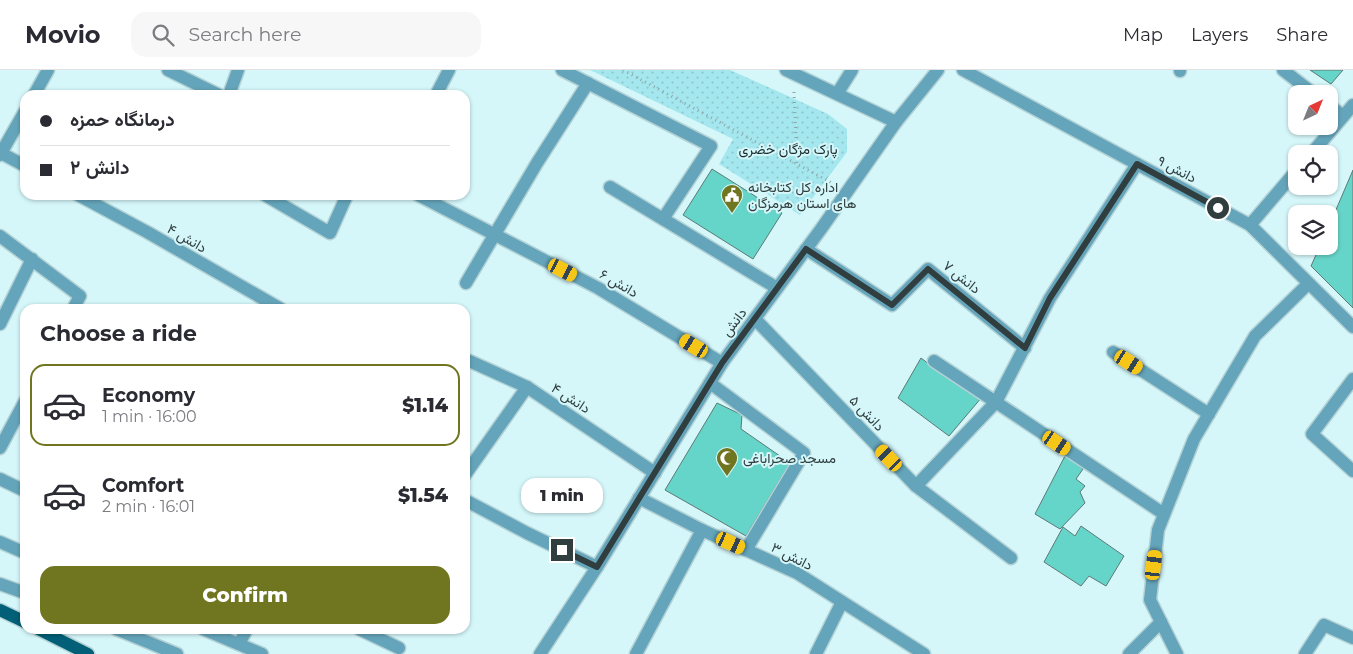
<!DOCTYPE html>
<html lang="en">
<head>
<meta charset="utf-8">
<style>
  :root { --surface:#fff; --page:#f7f7f7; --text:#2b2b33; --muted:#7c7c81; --line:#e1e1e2; --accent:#70761f }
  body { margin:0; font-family:Montserrat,Vazirmatn,sans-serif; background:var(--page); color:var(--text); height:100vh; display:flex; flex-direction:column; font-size:19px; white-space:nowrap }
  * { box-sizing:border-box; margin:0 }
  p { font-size:16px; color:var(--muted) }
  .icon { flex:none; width:28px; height:28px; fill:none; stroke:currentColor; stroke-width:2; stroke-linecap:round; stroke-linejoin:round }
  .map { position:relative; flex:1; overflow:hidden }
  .details { position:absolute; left:20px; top:234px; width:450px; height:330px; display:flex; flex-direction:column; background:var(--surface); border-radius:15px; box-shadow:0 1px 4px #0004 }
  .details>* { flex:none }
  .banner { position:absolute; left:20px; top:20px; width:450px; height:110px; border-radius:15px; box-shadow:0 1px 4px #0004; display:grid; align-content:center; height:110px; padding:0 20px; background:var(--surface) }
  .needle { width:32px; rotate:43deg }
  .buttons { position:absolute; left:1288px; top:15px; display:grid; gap:10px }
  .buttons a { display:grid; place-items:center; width:50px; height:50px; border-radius:10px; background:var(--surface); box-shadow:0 1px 4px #0004; font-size:25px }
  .end { position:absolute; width:22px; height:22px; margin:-11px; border:6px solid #303e3f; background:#fff; box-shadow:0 0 0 2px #fff }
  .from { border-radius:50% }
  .bubble { position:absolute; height:35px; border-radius:15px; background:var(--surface); box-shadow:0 1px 4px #0004; font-size:16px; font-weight:800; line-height:35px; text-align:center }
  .car { position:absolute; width:15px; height:30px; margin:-15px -8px; border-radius:6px; box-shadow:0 0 4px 1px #0007; background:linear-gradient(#f5c518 24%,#345 0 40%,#f5c518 0 76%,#345 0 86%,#f5c518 0) }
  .banner b { display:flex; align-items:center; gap:18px; height:48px; font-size:19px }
  .banner b+b { border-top:1px solid var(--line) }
  .banner i { width:12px; height:12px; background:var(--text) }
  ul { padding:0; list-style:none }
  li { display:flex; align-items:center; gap:15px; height:82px; margin:0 10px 8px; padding:0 10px; border:2px solid transparent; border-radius:15px }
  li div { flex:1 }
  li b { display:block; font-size:19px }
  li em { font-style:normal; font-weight:800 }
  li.active { border-color:var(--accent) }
  li>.icon { width:45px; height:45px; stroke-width:1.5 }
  h2 { padding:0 20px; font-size:22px; line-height:60px }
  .primary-button { display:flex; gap:10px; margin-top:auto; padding:10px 20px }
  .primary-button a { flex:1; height:58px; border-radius:15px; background:var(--accent); color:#fff; font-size:20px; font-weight:800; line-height:58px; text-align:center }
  header { display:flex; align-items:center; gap:30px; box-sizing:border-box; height:70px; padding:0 25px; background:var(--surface); border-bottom:1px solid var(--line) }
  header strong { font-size:24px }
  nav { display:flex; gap:28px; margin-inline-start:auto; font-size:18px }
  .search { width:350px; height:45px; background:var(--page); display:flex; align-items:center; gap:12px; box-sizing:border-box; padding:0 18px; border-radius:15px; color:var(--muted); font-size:19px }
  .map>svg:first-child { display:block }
  .green { fill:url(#green-dots) }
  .building { fill:#66d5c9; stroke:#5c7a76 }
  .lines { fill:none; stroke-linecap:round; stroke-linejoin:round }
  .minor-casing { stroke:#b4d2d5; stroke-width:15 }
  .major-casing { stroke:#b4d2d5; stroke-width:15 }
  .path { stroke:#8ca5a7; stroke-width:3; stroke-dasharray:1 4; stroke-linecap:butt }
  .minor { stroke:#65a5bb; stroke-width:12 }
  .major { stroke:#015f77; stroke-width:12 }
  .route { stroke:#303e3f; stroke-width:6 }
  .labels { text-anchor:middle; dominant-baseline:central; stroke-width:4; stroke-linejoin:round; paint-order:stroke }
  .park-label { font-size:14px; fill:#192d2f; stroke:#d5f7fa }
  .street-label { font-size:14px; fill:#303e3f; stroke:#d5f7fa }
  .poi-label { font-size:14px; fill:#303e3f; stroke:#d5f7fa; text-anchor:start }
</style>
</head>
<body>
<header>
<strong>Movio</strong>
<div class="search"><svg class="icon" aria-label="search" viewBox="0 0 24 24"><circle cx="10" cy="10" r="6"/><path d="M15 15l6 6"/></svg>Search here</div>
<nav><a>Map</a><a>Layers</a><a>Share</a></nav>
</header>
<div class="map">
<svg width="1353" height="584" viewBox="0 0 1353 584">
  <defs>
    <pattern id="green-dots" width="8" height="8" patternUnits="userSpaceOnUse" patternTransform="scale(1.25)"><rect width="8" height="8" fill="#a5e7ee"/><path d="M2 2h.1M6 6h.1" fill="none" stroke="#8ec7cd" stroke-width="1.8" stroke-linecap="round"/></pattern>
  </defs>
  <rect width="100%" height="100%" fill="#d5f7fa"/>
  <path class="green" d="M590,0H730L828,44L847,59V82L800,145L719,94L733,69Z"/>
  <g class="building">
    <path d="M1310,0H1343L1331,14Z"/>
    <path d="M712,99L782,143L753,189L683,145Z"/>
    <path d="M1353,100V238L1311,196L1320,176H1329V156Z"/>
    <path d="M921,288L942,304L946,301L982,327L949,366L898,328Z"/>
    <path d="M717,333L742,345L741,359L790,393L746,466L665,420Z"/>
    <path d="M1066,384L1083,399L1076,409L1085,416L1080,422L1085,433L1060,459L1035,444Z"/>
    <path d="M1081,456L1124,486L1106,516L1089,506L1081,516L1044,492L1063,457L1075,466Z"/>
  </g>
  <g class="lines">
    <g class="minor-casing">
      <g id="minor">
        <path d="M168,0L219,25"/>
        <path d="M562,0L711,76L663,149"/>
        <path d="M786,0L896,52"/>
        <path d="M963,0L1250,155L1353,257"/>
        <path d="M1283,0L1314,24"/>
        <path d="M1180,1V0"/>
        <path d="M837,24L852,0"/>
        <path d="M34,25L48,0"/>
        <path d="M229,25L238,0"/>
        <path d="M436,25L449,0"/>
        <path d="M1329,35L1343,46"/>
        <path d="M1,83L25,96"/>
        <path d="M1311,84L1353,35"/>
        <path d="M0,85L25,41"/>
        <path d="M610,117L777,218"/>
        <path d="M78,125L147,162L281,239"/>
        <path d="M265,125L330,163L347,125"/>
        <path d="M418,125L598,218L722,293"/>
        <path d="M1250,155L1296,101"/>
        <path d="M0,166L80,226L73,239"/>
        <path d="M806,179L892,235L928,199L1025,278"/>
        <path d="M466,213L537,93L588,13"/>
        <path d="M755,249L916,416L1011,488"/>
        <path d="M0,254L32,189"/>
        <path d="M1113,282L1209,344"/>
        <path d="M465,289L527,317L655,403"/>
        <path d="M934,291L1164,444"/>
        <path d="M1353,309L1312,364L1353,401"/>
        <path d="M710,313L804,383L746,480"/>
        <path d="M0,378L25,331"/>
        <path d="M465,405L527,317"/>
        <path d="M0,409L25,421"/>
        <path d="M916,416L996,332L1050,228L1137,94"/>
        <path d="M639,428L702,460L797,503L924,584"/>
        <path d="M465,430L527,463L597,497"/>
        <path d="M0,472L25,483"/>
        <path d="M0,514L25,523"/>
        <path d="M116,559L177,584"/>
        <path d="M203,559L262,584"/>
        <path d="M359,559L399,578"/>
        <path d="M239,574L247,559"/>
        <path d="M540,584L597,497L722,293L821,159L896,52L938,0"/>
        <path d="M636,584L702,460"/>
        <path d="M816,584L842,532"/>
        <path d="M1129,584L1161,552"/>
        <path d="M1177,584L1150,530L1158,460L1194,369L1255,266L1308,214"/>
        <path d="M1305,584L1324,555L1353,568"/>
      </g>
    </g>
    <g class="major-casing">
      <g id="major">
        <path d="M0,540L25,552"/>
        <path d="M38,559L88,584"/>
      </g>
    </g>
    <g class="path">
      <path d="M623,0L832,113"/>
      <path d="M794,22L797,93"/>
    </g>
    <use href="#minor" class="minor"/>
    <use href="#major" class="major"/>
  </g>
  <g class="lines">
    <path class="route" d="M562,480L597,497L722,293L806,179L892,235L928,199L1025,278L1050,228L1137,94L1218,138"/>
  </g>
  <defs>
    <g id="civic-pin" transform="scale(1.125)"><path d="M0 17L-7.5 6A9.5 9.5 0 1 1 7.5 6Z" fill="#70761f" stroke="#d5f7fa"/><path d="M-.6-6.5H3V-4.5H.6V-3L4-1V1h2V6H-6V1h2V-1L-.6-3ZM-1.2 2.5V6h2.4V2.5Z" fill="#fff"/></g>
    <g id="mosque-pin" transform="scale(1.125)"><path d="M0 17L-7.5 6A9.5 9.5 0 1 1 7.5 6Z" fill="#70761f" stroke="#d5f7fa"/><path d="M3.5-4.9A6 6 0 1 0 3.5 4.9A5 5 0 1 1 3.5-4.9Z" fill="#fff"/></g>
  </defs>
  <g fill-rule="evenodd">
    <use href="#civic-pin" x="732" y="125"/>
    <use href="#mosque-pin" x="727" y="388"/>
  </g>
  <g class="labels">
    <g class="park-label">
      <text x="788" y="79">پارک مژگان خضری</text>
    </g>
    <g class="street-label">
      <text transform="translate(1177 99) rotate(28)">دانش ۹</text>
      <text transform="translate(187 168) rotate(30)">دانش ۴</text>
      <text transform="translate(962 207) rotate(39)">دانش ۷</text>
      <text transform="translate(619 213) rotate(30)">دانش ۶</text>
      <text transform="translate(734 252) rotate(-53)">دانش</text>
      <text transform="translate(571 328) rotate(33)">دانش ۴</text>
      <text transform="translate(867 343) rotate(46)">دانش ۵</text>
      <text transform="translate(792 486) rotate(27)">دانش ۳</text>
    </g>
    <g class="poi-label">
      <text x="748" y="117">اداره کل کتابخانه<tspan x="748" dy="16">های استان هرمزگان</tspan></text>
      <text x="743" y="388">مسجد صحراباغی</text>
    </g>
  </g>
</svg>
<div class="buttons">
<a><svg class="needle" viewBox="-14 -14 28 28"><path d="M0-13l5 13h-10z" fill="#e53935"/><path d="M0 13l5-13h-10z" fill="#7c7c81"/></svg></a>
<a><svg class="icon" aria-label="locate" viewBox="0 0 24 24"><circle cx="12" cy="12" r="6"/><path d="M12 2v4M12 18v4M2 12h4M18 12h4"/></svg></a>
<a><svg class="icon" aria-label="layers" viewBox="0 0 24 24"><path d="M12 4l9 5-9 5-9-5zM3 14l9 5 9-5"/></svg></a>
</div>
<i class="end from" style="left:1218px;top:138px"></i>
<i class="end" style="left:562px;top:480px"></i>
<div class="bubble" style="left:521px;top:408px;width:82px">1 min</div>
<i class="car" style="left:563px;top:200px;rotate:117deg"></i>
<i class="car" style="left:694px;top:276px;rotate:301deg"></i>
<i class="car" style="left:1129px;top:292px;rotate:123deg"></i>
<i class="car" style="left:1057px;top:373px;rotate:124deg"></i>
<i class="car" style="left:889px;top:388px;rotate:316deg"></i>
<i class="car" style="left:731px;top:473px;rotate:115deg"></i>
<i class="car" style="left:1154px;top:495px;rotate:7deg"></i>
<div class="banner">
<b><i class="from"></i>درمانگاه حمزه</b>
<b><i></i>دانش ۲</b>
</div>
<section class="details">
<h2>Choose a ride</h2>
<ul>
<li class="active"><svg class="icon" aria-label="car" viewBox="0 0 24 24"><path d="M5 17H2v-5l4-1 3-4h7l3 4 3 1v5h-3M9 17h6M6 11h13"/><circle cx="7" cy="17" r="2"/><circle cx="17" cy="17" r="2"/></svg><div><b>Economy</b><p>1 min · 16:00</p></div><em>$1.14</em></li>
<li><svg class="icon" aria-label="car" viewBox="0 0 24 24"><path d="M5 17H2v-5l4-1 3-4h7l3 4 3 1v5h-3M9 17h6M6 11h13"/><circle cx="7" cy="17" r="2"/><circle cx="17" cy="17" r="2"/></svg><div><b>Comfort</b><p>2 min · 16:01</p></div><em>$1.54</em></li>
</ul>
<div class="primary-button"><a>Confirm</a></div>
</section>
</div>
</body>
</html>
